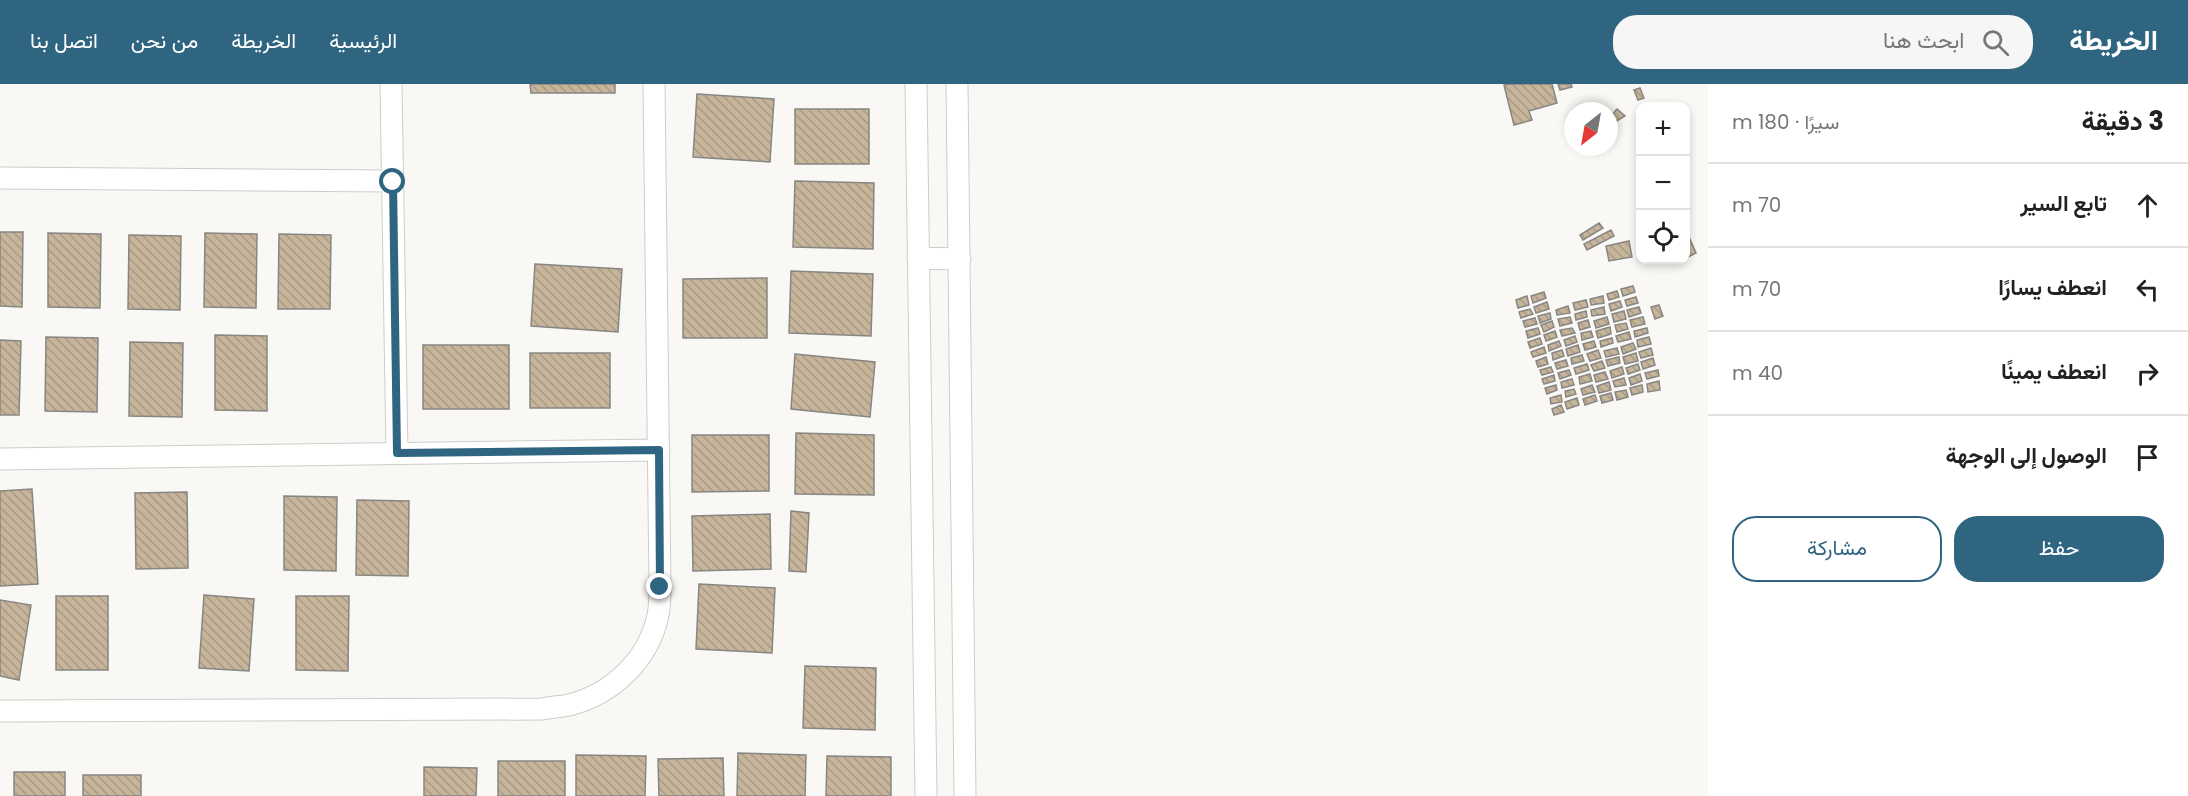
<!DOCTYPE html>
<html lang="ar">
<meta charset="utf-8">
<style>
:root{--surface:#fff;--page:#f6f6f6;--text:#222;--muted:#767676;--line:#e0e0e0;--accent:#2f6580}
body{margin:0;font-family:Poppins,Vazirmatn,sans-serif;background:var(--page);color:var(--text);direction:rtl}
.controls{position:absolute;right:18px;top:18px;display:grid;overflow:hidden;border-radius:12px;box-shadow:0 3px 9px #0003}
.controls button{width:54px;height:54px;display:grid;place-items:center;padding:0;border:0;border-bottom:2px solid var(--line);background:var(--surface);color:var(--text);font:30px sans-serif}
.compass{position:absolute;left:1564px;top:18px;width:54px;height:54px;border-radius:50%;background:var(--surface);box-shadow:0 3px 9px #0003;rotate:211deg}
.stop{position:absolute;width:18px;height:18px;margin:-14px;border:4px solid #2f6580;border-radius:50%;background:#fff}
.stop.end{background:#2f6580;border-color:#fff;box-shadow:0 2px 6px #0008}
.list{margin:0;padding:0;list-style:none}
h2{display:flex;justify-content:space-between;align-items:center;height:78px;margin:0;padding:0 24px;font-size:26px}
h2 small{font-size:20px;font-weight:400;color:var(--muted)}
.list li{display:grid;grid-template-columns:39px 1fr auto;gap:18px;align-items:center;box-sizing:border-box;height:84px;padding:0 24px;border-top:2px solid var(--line)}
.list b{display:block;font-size:22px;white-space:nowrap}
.list em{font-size:20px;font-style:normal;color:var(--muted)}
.actions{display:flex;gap:12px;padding:18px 24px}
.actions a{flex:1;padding:14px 0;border:2px solid var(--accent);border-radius:24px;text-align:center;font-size:21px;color:var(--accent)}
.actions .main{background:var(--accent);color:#fff}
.icon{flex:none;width:33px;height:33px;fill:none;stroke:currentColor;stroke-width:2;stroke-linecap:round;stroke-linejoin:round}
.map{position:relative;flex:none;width:1708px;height:712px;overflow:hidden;direction:ltr}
header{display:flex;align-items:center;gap:36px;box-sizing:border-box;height:84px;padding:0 30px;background:var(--accent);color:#fff}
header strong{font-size:28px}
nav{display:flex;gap:33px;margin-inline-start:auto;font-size:21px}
.search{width:420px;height:54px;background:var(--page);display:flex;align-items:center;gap:15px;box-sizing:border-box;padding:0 21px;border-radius:24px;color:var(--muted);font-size:22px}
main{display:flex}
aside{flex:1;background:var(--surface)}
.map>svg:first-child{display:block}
.building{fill:url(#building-back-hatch);stroke:#888683;stroke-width:1.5}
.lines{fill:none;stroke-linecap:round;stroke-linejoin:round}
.street-casing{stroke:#cecdc9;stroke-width:23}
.street{stroke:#fff;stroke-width:21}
.route{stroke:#2f6580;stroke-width:8}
</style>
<header>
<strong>الخريطة</strong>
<div class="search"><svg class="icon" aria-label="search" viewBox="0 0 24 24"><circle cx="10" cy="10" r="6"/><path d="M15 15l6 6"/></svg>ابحث هنا</div>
<nav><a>الرئيسية</a><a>الخريطة</a><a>من نحن</a><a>اتصل بنا</a></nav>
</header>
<main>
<aside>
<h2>3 دقيقة<small>سيرًا · 180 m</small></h2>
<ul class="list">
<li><svg class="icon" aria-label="ahead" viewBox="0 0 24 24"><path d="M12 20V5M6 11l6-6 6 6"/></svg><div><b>تابع السير</b></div><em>70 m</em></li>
<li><svg class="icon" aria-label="left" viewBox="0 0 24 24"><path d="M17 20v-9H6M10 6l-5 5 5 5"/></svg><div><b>انعطف يسارًا</b></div><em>70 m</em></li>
<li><svg class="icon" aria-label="right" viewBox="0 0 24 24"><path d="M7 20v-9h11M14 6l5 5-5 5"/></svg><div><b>انعطف يمينًا</b></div><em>40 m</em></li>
<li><svg class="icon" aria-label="arrive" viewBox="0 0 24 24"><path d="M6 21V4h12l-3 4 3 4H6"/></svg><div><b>الوصول إلى الوجهة</b></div></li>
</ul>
<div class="actions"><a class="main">حفظ</a><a>مشاركة</a></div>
</aside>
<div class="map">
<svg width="1708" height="712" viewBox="0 0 1708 712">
<defs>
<pattern id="building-back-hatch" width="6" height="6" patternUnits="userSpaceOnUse" patternTransform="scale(1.5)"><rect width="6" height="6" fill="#c7b59b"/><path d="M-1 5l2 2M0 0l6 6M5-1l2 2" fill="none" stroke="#aa9b85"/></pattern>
</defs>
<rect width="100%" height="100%" fill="#f9f8f4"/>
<path class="building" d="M530 0H615V9H531Z
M1509 0H1552L1557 19 1529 27 1532 36 1514 41 1504 1Z
M1558 0H1571L1572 3 1560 6Z
M1640 4 1644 14 1638 16 1634 6Z
M697 10 774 15 770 78 693 73Z
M795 25H869V80H795Z
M1617 25 1625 32 1615 38 1609 34Z
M795 97 874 99 873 165 793 163Z
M1599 139 1603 144 1583 156 1580 151Z
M1611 146 1614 152 1587 166 1584 160Z
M0 148H23L22 223 0 222Z
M48 149 101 150 100 224 48 223Z
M205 149 257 150 256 224 204 223Z
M279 150 331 151 330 225H278Z
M129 151 181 152 180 226 128 225Z
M1689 153 1696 169 1686 174V155Z
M1629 157 1632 173 1609 177 1606 162Z
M535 180 622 185 618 248 531 242Z
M791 187 873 190 871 252 789 249Z
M767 194V254H683V195Z
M1633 202 1635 208 1623 212 1621 205Z
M1617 207 1619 213 1609 216 1607 210Z
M1544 208 1546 214 1533 219 1531 212Z
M1527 212 1529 221 1518 224 1516 216Z
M1603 212 1604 219 1591 221 1590 215Z
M1636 213 1638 219 1627 222 1625 216Z
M1586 216 1588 223 1575 226 1573 219Z
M1620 217 1622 223 1611 227 1609 220Z
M1547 218 1549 225 1536 229 1534 223Z
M1659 221 1663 232 1655 235 1651 223Z
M1568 222 1570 229 1557 231 1556 226Z
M1604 223 1605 230 1592 232 1591 226Z
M1639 223 1641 229 1629 233 1627 226Z
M1530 225 1533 230 1521 234 1519 228Z
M1586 227 1587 233 1576 236 1575 230Z
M1624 227 1626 235 1614 238 1612 230Z
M1550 229 1551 235 1540 239 1538 232Z
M1570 233 1572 239 1560 242 1558 235Z
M1607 233 1609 240 1596 244 1594 237Z
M1643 233 1645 240 1632 243 1630 236Z
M1535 234 1537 240 1525 243 1523 237Z
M1588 236 1590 243 1580 246 1578 239Z
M1552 237 1554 243 1544 248 1541 241Z
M1626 239 1628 245 1617 248 1615 241Z
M1610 243 1611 250 1598 254 1596 247Z
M1538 244 1540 250 1528 254 1526 247Z
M1572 244 1575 249 1562 252 1560 246Z
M1647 244 1648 249 1635 253 1634 247Z
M1555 247 1557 253 1546 257 1544 251Z
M1591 247 1593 253 1582 256 1581 249Z
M1629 248 1631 255 1618 258 1616 252Z
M215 251 267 252V327L215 326Z
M1575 252 1577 258 1566 262 1564 256Z
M46 253 98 254 97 328 45 327Z
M1649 253 1651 260 1638 263 1637 256Z
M1540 254 1542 260 1530 264 1528 258Z
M1612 254 1613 259 1601 263 1600 257Z
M0 256 21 257 19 331H0Z
M1559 257 1561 262 1549 267 1548 261Z
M1594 257 1596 263 1585 266 1583 260Z
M130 258 183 259 182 333 129 332Z
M1633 259 1636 265 1623 270 1621 263Z
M423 261H509V325H423Z
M1578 261 1580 268 1568 272 1566 265Z
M1544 263 1546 269 1533 273 1531 268Z
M1617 264 1619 270 1606 273 1604 267Z
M1651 264 1653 271 1641 274 1639 268Z
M1562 266 1564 272 1553 276 1552 269Z
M1598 266 1601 274 1590 277 1587 270Z
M530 269H610V324H530Z
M1636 269 1638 277 1625 280 1623 273Z
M795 270 875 278 870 333 791 325Z
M1582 271 1584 277 1572 280 1571 274Z
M1546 273 1548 280 1538 283 1536 277Z
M1619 273 1620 279 1608 282 1606 276Z
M1653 274 1655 281 1643 285 1641 278Z
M1566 276 1568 282 1557 285 1555 279Z
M1602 277 1605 284 1594 287 1591 281Z
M1587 280 1589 286 1576 290 1574 284Z
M1638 280 1640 286 1628 290 1626 284Z
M1551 283 1553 288 1542 291 1540 286Z
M1622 283 1624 290 1612 294 1610 287Z
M1569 286 1571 291 1560 295 1558 289Z
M1658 286 1659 292 1647 295 1645 289Z
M1605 288 1608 295 1596 298 1594 291Z
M1590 290 1592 297 1580 300 1579 293Z
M1640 290 1642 297 1631 301 1629 294Z
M1554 291 1555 297 1544 300 1542 295Z
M1624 294 1626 301 1615 303 1613 297Z
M1572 295 1574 301 1562 304 1561 298Z
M1659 297 1660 306 1648 308 1647 300Z
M1609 298 1611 306 1599 309 1597 302Z
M1556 301 1557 306 1547 310 1545 304Z
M1592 301 1595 308 1583 311 1581 305Z
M1642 301 1643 308 1632 311 1630 304Z
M1574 305 1576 310 1566 313 1565 307Z
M1626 306 1628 313 1617 316 1615 308Z
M1611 309 1613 316 1602 319 1600 312Z
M1561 311 1562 318 1551 320 1550 314Z
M1595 311 1597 317 1585 321 1583 315Z
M1577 314 1579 321 1567 325 1565 318Z
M1561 321 1564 328 1554 331 1552 325Z
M796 349 874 351V411L795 410Z
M692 351H769V407L692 408Z
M32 405 38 500 0 502V407Z
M187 408 188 484 136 485 135 409Z
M284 412 337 413 336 487 284 486Z
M357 416 409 417 408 492 356 491Z
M791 427 809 429 806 488 789 487Z
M770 430 771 485 693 487 692 432Z
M699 500 775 504 772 569 696 565Z
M204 511 254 515 249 587 199 584Z
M56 512H108V586H56Z
M296 512H349L348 587 296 586Z
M0 516 31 521 19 596 0 592Z
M805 582 876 584 875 646 803 644Z
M738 669 806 671 805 712H737Z
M576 671 646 672 645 712H576Z
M827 672 891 673V712H826Z
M723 674 724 712H659L658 675Z
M498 677H565V712H498Z
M424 683 477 684 476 712H424Z
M14 688H65V712H14Z
M83 691H141V712H83Z"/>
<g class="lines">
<defs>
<path id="street" d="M391 0 397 369
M916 0 926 712
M957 0 965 712
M0 94 393 97
M918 174 960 175
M0 375 659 366
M0 627 542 625C551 623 560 623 569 621 613 610 649 575 658 531 660 522 660 512 660 503L654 0"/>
</defs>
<use href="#street" class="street-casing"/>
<use href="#street" class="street"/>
</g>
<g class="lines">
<path class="route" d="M393 98 397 369 659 366 660 503"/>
</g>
</svg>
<div class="controls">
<button>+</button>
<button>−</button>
<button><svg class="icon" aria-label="locate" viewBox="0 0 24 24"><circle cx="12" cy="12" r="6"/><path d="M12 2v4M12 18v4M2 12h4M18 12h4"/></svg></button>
</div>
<svg class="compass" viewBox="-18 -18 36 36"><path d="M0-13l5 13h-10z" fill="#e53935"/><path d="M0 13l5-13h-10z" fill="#767676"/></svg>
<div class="stop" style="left:393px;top:98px"></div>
<div class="stop end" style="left:660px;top:503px"></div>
</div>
</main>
